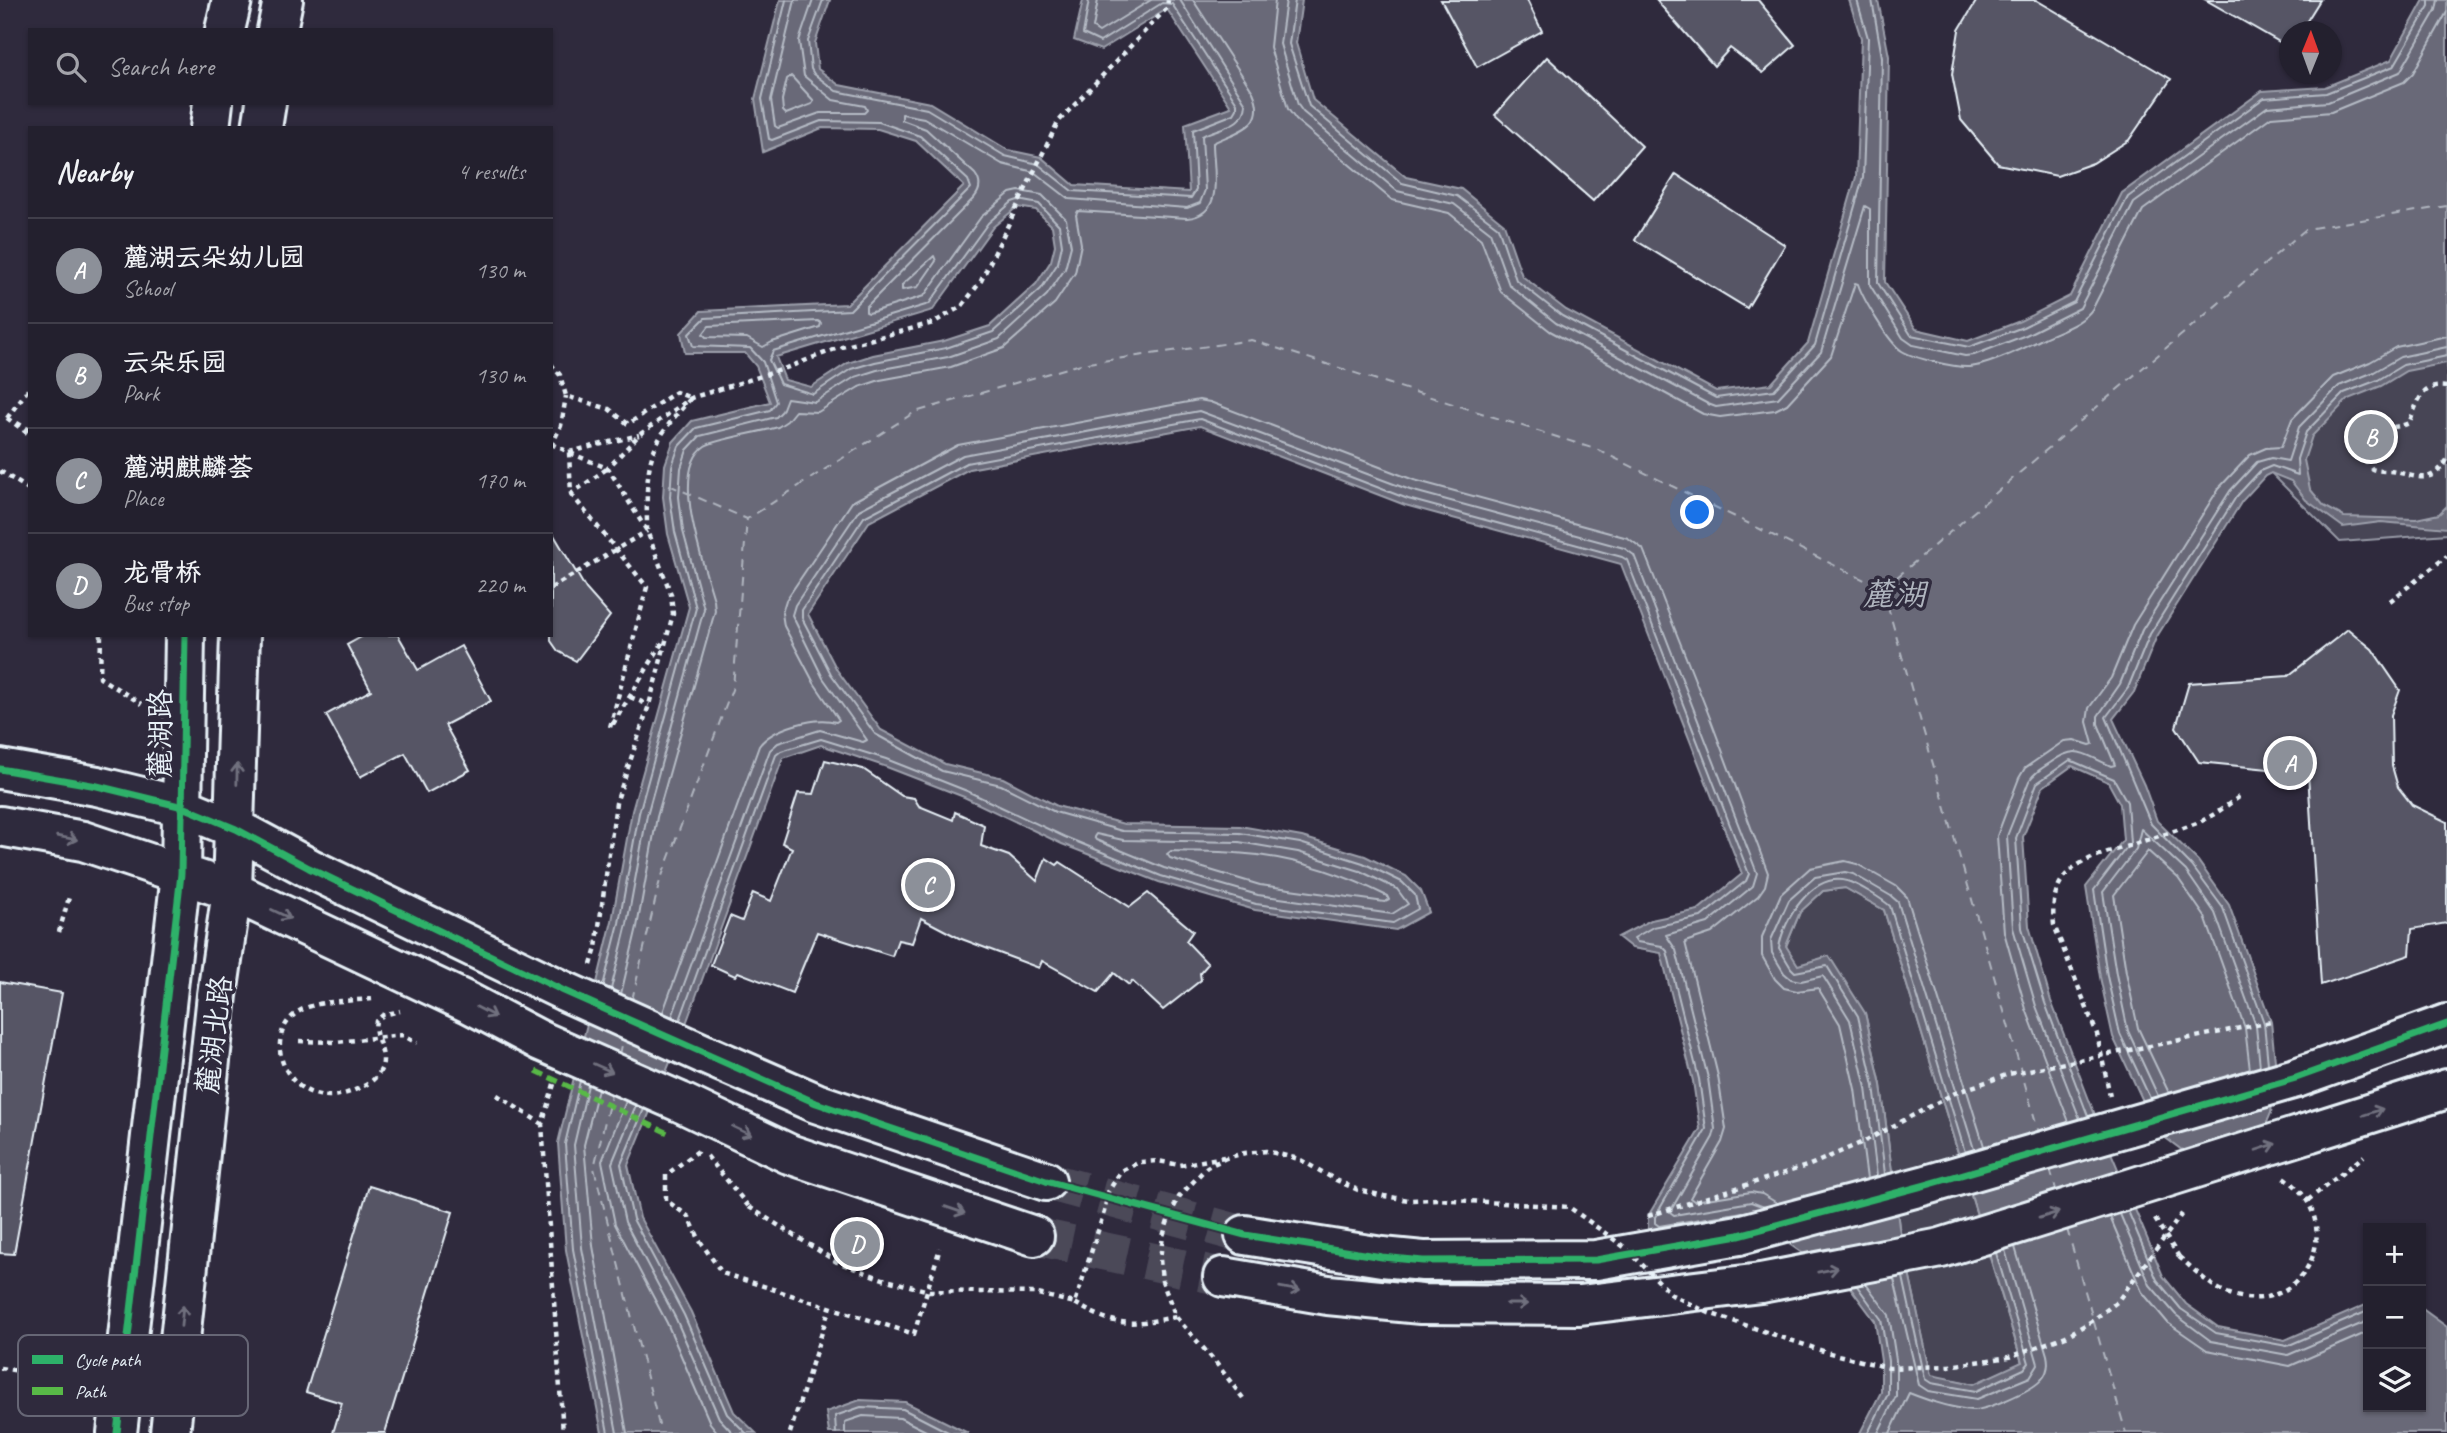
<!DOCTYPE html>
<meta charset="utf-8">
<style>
:root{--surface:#23202e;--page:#2b2836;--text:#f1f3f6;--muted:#a3a3aa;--line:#403e4a;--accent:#8c9099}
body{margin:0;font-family:Caveat,"LXGW WenKai TC",sans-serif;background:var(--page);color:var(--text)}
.controls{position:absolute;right:21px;bottom:21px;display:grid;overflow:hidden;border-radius:0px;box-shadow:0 2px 5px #0004}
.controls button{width:63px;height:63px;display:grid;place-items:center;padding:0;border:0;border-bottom:2px solid var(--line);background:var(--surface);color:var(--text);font:35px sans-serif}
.compass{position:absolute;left:2279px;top:21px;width:63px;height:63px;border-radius:50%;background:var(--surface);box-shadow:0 2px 5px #0004;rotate:1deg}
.you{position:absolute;left:1698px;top:513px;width:24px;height:24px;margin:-18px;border:5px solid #fff;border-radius:50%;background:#1a73e8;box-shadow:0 0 0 10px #1a73e833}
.badge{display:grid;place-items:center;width:46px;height:46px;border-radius:50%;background:var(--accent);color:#fff;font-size:23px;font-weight:700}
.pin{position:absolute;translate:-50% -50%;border:4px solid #fff;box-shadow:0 2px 7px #0006}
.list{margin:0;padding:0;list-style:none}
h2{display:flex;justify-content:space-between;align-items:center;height:91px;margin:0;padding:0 28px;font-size:30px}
h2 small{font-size:23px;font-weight:400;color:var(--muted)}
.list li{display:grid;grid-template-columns:46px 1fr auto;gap:21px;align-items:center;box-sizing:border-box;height:105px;padding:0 28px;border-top:2px solid var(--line)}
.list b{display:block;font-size:26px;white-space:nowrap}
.list p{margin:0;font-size:23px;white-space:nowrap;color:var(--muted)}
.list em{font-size:23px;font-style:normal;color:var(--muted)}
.icon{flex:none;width:38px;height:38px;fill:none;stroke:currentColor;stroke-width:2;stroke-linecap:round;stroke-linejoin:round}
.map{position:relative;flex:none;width:2447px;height:1433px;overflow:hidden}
.search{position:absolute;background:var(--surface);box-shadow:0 2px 5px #0004;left:28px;top:28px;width:525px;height:77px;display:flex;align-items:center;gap:18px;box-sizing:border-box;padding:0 24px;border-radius:0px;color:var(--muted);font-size:26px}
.panel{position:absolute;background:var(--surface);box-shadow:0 2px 5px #0004;left:28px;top:126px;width:525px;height:511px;border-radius:0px}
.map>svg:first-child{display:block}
.green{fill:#464455;stroke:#979aa6;stroke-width:2}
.water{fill:#696978;stroke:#9c9fab;stroke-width:2;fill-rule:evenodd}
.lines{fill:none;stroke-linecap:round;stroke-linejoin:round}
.shore{stroke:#b5bbc5;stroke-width:2}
.ferry{stroke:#afb4be;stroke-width:2;stroke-dasharray:9 7;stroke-linecap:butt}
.building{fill:#575565;stroke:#e8f1f8;stroke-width:2}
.secondary-tunnel{stroke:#4b4859;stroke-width:38;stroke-dasharray:38 19;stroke-linecap:butt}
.secondary-casing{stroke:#e8f1f8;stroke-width:44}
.path{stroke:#e8f1f8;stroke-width:4.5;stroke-dasharray:5 5;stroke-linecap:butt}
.secondary{stroke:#2f2a3d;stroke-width:38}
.secondary-bridge-casing{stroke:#e8f1f8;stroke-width:44;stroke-linecap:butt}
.path-bridge{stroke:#e8f1f8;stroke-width:4.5;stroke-dasharray:5 5;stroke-linecap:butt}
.secondary-bridge{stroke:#2f2a3d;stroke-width:38}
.quiet{stroke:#58b947;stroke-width:5;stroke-dasharray:10 5;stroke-linecap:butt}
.cycleway-casing{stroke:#2f2a3d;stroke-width:11}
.cycleway{stroke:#2db169;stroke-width:7}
.oneway{stroke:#70707e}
.labels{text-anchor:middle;stroke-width:7;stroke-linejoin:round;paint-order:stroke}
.street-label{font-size:30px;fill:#e8f1f8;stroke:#2f2a3d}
.water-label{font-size:32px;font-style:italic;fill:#afb4be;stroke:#2f2a3d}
.key{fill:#2f2a3d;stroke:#666675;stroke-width:2}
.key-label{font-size:19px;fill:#e8f1f8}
</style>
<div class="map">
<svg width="2447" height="1433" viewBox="0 0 2447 1433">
<rect width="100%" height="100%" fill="#2f2a3d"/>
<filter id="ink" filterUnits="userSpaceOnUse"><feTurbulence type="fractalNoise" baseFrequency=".0143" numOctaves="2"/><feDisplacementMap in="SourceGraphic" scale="14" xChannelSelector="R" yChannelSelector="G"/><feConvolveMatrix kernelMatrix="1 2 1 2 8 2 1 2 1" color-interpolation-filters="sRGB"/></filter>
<g filter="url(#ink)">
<path class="green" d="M2447 340V534L2340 542 2271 473 2320 401Z
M1845 888 1884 910 2022 1363 1974 1384 1931 1376 1899 1227 1881 1085 1865 1013 1797 966 1786 946 1800 912 1823 891Z"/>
<path class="water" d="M780 0H830L815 43 818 69 839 85 930 103 1008 150 1041 157 1074 185 1189 192 1185 124 1231 107 1167 9 1101 50 1074 40 1083 0H1302L1296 43 1313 100 1406 177 1461 189 1504 224 1522 276 1566 310 1716 391 1771 384 1808 343 1856 177 1861 38 1849 0H1878L1889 56 1885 282 1916 329 1968 341 2020 321 2070 296 2122 193 2262 91 2325 87 2391 60 2424 0H2447V363L2406 371 2381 386 2348 399 2312 436 2304 460 2310 489 2324 506 2344 517 2416 519 2439 514 2447 506V528L2381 522 2343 527 2306 500 2291 481 2271 473 2265 476 2242 501 2156 638 2134 692 2113 719 2144 785 2157 821 2198 861 2229 905 2271 1022 2276 1071 2271 1113 2254 1153 2194 1159 2163 1136 2143 1101 2113 1037 2100 977 2086 887 2123 840 2120 804 2108 782 2072 766 2043 787 2023 837 2029 926 2051 1001 2093 1110 2163 1276 2186 1304 2218 1327 2285 1340 2368 1304V1407H2421V1308L2447 1327V1433H1860L1881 1392V1361L1875 1321 1849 1286 1752 1218 1648 1235V1216L1700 1129 1693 1081 1661 953 1632 948 1618 937 1651 920 1698 910 1742 874 1621 564 1405 505 1200 426 969 469 869 522 808 614 837 670 881 730 945 764 1003 778 1057 806 1124 824 1240 826 1302 837 1365 856 1406 876 1421 891 1429 912 1396 930 1255 910 1159 882 1062 844 964 797 884 766 821 745 783 758 687 1021 628 1165 640 1218 691 1312 734 1412 756 1433H602L566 1250 558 1143 612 921 632 811 689 607 668 534 663 497 665 465 673 442 692 421 770 402 756 366 745 353H685L681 333 701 311 847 304 964 186 916 141 878 129 822 128 763 152 755 99ZM1017 207 1036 210 1052 226 1055 245 1051 261 1036 284 990 326 944 341 873 355 848 363 811 387 785 380 776 357 933 310 993 227ZM1845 888 1884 910 2022 1362 1974 1384 1931 1375 1899 1227 1881 1085 1865 1013 1829 956 1798 965 1786 946 1800 912 1823 891Z
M860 1400 905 1402 968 1433H829L826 1412Z"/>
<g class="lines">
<path class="shore" d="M795 0 771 100 775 126 778 128 820 113H864L867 110 865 106 833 100 804 76 799 41 813 0
M823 0 808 41 811 69 814 74 836 91 927 109 1005 156 1038 164 1072 191 1191 198 1196 190 1193 130 1234 114 1237 109V103L1172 4 1162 3 1100 42 1083 34 1089 0
M1098 0 1093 28 1099 32 1151 0
M1275 0 1270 47 1288 109 1296 120 1392 200 1449 213 1481 239 1501 292 1550 331 1703 414 1720 417 1775 410 1787 404 1831 356 1855 283 1858 284C1863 299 1889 343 1902 351 1913 358 1956 368 1969 367 1987 366 2027 347 2044 338 2060 330 2083 324 2093 308L2143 210 2271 117 2331 112 2404 82 2413 73 2447 12
M1286 0 1280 44 1298 105 1303 112 1397 191 1454 204 1490 232 1509 285 1556 323 1708 404 1716 407 1778 398 1821 352 1865 206 1870 209V285L1903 338 1913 345 1965 356 1974 355 2026 335 2080 308 2134 203 2267 107 2328 102 2400 72 2436 10 2438 0
M1295 0 1289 44 1309 106 1402 183 1457 196 1498 227 1516 280 1562 316 1716 398 1774 390 1815 345 1863 178 1868 38 1857 0
M1872 0 1882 57 1878 283 1911 335 1969 347 2023 327 2074 302 2128 197 2264 98 2326 93 2394 66 2429 6V0
M791 76 814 101 812 104 786 114 783 111 782 100 787 79Z
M1018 200 1039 204 1059 225 1062 245 1058 263 1041 289 993 332 946 348 875 362 851 369 813 394 780 384 769 360 773 351 929 304 988 223 1012 202Z
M934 256 936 261 918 287 902 290V285Z
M818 321 821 323 820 327 772 342 763 347 747 338 706 337 703 334 709 326Z
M1096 834 1123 840 1239 842 1298 852 1360 871 1397 889 1408 904 1392 914 1258 895 1164 868 1096 840 1094 837Z
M1171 851C1193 852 1215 851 1236 853 1288 856 1341 873 1387 896L1389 900 1385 902 1260 885 1170 858 1167 854Z
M603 986 619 923 639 813 696 608 675 532 670 497 672 466 679 446 696 428 770 410 776 402 763 362 750 348 693 346 689 334 705 318 850 310 971 188 968 180 920 136 879 122 821 121 772 140 769 139 762 99 786 0
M611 989 627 924 647 815 704 609 683 531 679 497 681 468 687 450 700 436 776 417 782 411 787 398 815 402 855 377 877 370 948 357 999 339 1047 295 1065 269 1071 246 1066 219 1042 195 1019 191 1010 193 981 217 924 296 869 313 866 312V307L974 198C981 190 981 182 975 174L926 129 902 120V114L924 118 1002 164 1034 172 1069 199 1187 208 1200 203 1205 190 1202 136C1218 127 1245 127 1246 104L1180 0
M621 994 637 927 657 817 715 611 714 600C705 567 668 471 705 446 716 439 762 432 778 427L787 421 795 411 818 412 859 387 880 380 951 367 1004 348 1055 303 1075 273 1081 244 1076 215 1078 211 1187 218C1226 215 1213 170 1213 143 1235 131 1269 128 1253 92L1193 0
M663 1012 759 746C772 728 815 716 836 722L839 720 814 683 784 626 782 613 786 600 852 502 958 445 1199 400 1210 402 1414 480 1628 538 1643 549 1710 718 1768 873 1765 886 1758 896 1712 933 1685 942 1718 1076 1726 1129 1722 1142 1690 1198 1694 1201 1751 1192 1762 1194 1777 1203
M672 1017 770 750 778 743 820 730 863 742 867 740 823 678 792 615 795 605 859 510 963 455 1199 411 1410 490 1624 548 1634 555 1757 873 1753 886 1708 923 1666 935 1676 950 1708 1078 1715 1129 1713 1137 1670 1212 1674 1215 1751 1202 1764 1207
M680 1020 776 755 781 751 821 739 886 759 967 791 1065 837 1161 876 1256 904 1393 923 1418 909 1415 895 1402 882 1363 863 1300 843 1240 833 1122 831 1055 812 1001 785 942 771 875 734 831 674 802 618V610L864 517 966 463 1200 419 1408 499 1622 557 1627 560 1749 874 1746 881 1701 917 1653 927 1634 938 1637 942 1662 946 1667 951 1699 1079 1706 1129 1655 1217V1223L1659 1226 1743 1212
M2268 1064 2264 1023 2223 908 2192 866 2151 824 2106 717 2128 688 2150 634 2236 497 2260 471 2272 466 2298 475 2297 459 2306 432 2344 393 2378 380 2403 365 2447 356
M580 1081 565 1144 573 1249 608 1433
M588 1085 574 1145 582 1248 617 1433
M598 1089 584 1145 593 1246 627 1433
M2169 1093 2138 1028 2126 972 2114 895 2148 851 2178 878 2205 917 2245 1028 2250 1070
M2158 1096 2128 1031 2116 974 2103 892 2136 849 2141 829 2186 871 2215 913 2256 1026 2260 1067
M626 1101 602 1161 615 1224 667 1323 710 1423 718 1433
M636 1105 612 1163 625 1222 676 1319 719 1418 733 1433
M644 1109 621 1164 633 1219 684 1315 727 1414 746 1433
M2088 1116 2045 1003 2022 928 2016 838 2037 783 2070 760 2114 779 2127 802 2130 843 2094 890 2107 976 2120 1034 2150 1098
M2080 1119 2036 1006 2013 928 2007 836 2029 781C2034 773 2042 768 2050 763 2077 743 2083 754 2111 766L2115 765 2098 724V716L2120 684 2142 630 2230 491 2257 462 2271 458 2288 461 2299 427 2339 386 2374 372 2400 357 2447 347
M2069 1122 2026 1009 2004 932 1997 836 2019 778 2025 768 2064 741 2074 740 2090 745 2093 744 2087 722 2089 708 2111 678 2133 625 2219 488 2250 455 2266 448 2281 447 2292 419 2333 377 2370 362 2396 347 2447 336
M1885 1174 1874 1086 1858 1016 1827 966 1795 972 1791 968 1779 948C1783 919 1813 872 1847 881 1858 884 1882 899 1890 906L1965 1152
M1877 1176 1866 1088 1850 1020 1823 976 1801 981 1791 979 1784 973 1772 953 1771 940 1789 900 1815 877 1845 872 1853 874 1891 896 1898 902 1974 1149
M1867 1179 1855 1089 1840 1024 1818 988 1797 991 1784 988 1775 979 1762 956V937L1781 894 1810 868 1845 861 1857 864 1896 886 1907 897 1984 1146
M2128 1211 2157 1280 2181 1309 2216 1333 2287 1346 2368 1311
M2120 1214 2150 1285 2176 1315 2211 1341 2288 1355 2368 1321
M2110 1217 2142 1292 2168 1323 2207 1350 2290 1366 2368 1332
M1903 1277 1925 1379 1931 1383 1976 1391 2024 1369 2029 1363 1996 1253
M1894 1279 1919 1385 1928 1391 1977 1399 2030 1377 2038 1364 2005 1250
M1866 1284 1889 1315 1896 1360V1396L1878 1433
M1857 1286 1881 1319 1888 1361V1394L1868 1433
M836 1433 835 1416 861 1407 903 1409 950 1433
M845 1433V1422L863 1416 900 1418 930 1433
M1890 1433 1909 1393C1929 1401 1950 1408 1972 1410 1985 1411 2033 1390 2041 1380 2048 1373 2049 1364 2047 1355L2015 1247"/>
<path class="ferry" d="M669 485 747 519 915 412 1081 364 1251 340 1598 450 1883 589 2306 229 2447 206
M1883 590 2039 1133
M632 1000 659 884 733 687 747 519
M620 1055 623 1040
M612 1091 594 1168 661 1433
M2050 1169 2057 1193
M2067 1229 2126 1433"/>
</g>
<path class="building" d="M1441 0H1527L1542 31 1477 67Z
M1656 0H1758L1795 45 1763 73 1730 48 1714 66Z
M1977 0H2036L2171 79 2129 140 2093 163 2057 176 1998 164 1961 120 1952 74 1959 30Z
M2206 0H2320L2300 32H2290V48Z
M1547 57 1642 146 1593 201 1495 115Z
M1676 174 1785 245 1747 308 1635 240Z
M551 530 586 589 610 616 576 661 558 651 551 641Z
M2348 629 2372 649 2400 690 2391 715 2392 766 2398 787 2412 805 2447 822V923L2412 929 2410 955 2321 985 2308 773 2199 762 2176 727 2189 683 2288 676Z
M365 635H398L418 670 461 646 491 701 445 725 470 770 427 793 405 753 360 777 326 715 371 690 347 645Z
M825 760 863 769 902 796 914 798 919 806 953 820 955 812 984 825 981 846 1009 856 1037 881 1046 858 1057 865 1060 862 1130 907 1148 893 1193 931 1186 941 1208 964 1200 973 1201 980 1163 1010 1132 981 1129 985 1114 973 1098 992 1042 961 1039 968 959 938 921 918 912 943 898 940 892 956 817 932 792 993 738 972 735 976 711 965 730 916 742 921 753 893 771 901 792 848 782 843 798 793 814 794Z
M0 982 62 993 14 1254 0 1253Z
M369 1186 453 1212 385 1433H333L342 1403 306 1392Z"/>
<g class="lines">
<path class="secondary-tunnel" d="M1046 1181 1245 1235
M1034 1236 1223 1277"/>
<defs>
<path id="secondary" d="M225 30 232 0
M277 30 283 0
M210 128 213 103
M262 128 266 103
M0 769 97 786 183 807 236 829 309 868 564 991
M0 826 83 841 232 891 469 1003 541 1041
M704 1054 816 1103 1046 1181
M2296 1078 2447 1024
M680 1102 789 1154 1034 1236
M2308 1133 2447 1089
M1245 1235 1382 1257 1423 1261 1596 1260 1739 1235
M1223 1277 1328 1295 1421 1304 1580 1305 1761 1283
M117 1433 181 874 185 635
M170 1433 217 995 232 891 240 635"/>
</defs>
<use href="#secondary" class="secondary-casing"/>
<path class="path" d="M551 364 560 375 566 396 609 409 628 424 676 392 691 398C677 414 660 432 653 453 645 477 647 505 647 530
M2447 387C2420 383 2418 403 2409 423 2389 432 2363 421 2360 452L2372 469C2380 472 2387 470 2396 472 2420 477 2430 485 2447 460
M7 418 30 387
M7 418 30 435
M17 423 30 430
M551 444 569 452 571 494 608 468
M569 452 639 435
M570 453 607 468
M0 471 30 490
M571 494 647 587 609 731
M551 588 647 531
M2390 601 2447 556
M101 635 100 678 142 704
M630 697 649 705
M613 724 663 642
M59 932 70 894
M591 965 596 948 616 803 649 705 673 614 671 594 647 531 608 468 639 435 691 398 781 370 838 348 933 323 962 306 981 281 1058 122 1167 8 1168 0
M372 999C352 1001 328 1000 308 1007 250 1028 289 1124 359 1088 369 1084 378 1078 382 1067 387 1049 372 1037 376 1021L383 1015 400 1011
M299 1041 337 1042 402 1035 417 1043
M554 1084 542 1124 563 1433
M497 1095 542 1124
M2110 1096 2097 1034 2054 925C2048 871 2080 860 2125 847 2149 839 2173 832 2197 823 2212 817 2226 806 2239 797
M698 1151 666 1175V1200L689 1217 700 1241 722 1273 914 1334 940 1248
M707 1156 749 1207
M2308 1200 2364 1156
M2155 1219 2179 1257
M1075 1303C1117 1328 1129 1325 1176 1317
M0 1368 33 1373
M790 1433 830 1307"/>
<use href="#secondary" class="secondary"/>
<defs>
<path id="secondary-bridge" d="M564 991 704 1054
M541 1041 680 1102
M1739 1235 1926 1185 2296 1078
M1761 1283 1941 1248 2308 1133"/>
</defs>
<use href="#secondary-bridge" class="secondary-bridge-casing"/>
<path class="path-bridge" d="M551 446 561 426 566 396
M749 1207 837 1262 883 1279 929 1291 1034 1293 1075 1303 1104 1212 1108 1192 1121 1171 1140 1162 1158 1161 1180 1165 1224 1157
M1648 1216 1810 1165 1863 1142 1955 1093 2009 1074 2271 1022
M2179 1257C2194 1269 2209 1286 2227 1293 2300 1322 2354 1226 2284 1177
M1243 1398 1213 1359 1176 1317 1162 1281 1160 1259 1163 1236 1170 1215 1179 1197 1207 1167 1226 1158 1245 1153 1266 1151 1299 1159 1336 1180 1358 1190 1384 1196 1409 1200 1436 1199 1569 1207 1627 1249 1672 1295 1709 1313 1826 1352 1889 1368 1949 1366 2009 1357 2066 1336 2092 1321 2117 1302 2184 1211"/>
<use href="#secondary-bridge" class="secondary-bridge"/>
<path class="quiet" d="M536 1071 668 1133"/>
<defs>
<path id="cycleway" d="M0 769 97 786 183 807 236 829 309 868 564 991 816 1103 1046 1181 1245 1235 1382 1257 1423 1261 1596 1260 1739 1235 1926 1185 2296 1078 2447 1024
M117 1433 181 874 185 635"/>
</defs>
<use href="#cycleway" class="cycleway-casing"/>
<use href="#cycleway" class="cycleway"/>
</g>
<defs><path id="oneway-shaft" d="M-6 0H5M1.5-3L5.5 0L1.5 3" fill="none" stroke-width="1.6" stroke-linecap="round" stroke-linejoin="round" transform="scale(1.75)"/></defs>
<g class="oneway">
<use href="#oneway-shaft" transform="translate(237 774) rotate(-89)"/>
<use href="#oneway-shaft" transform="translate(67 838) rotate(10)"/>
<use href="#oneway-shaft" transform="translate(281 914) rotate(25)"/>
<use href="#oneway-shaft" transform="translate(486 1012) rotate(28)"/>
<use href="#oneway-shaft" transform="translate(603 1068) rotate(24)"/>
<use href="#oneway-shaft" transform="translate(2373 1112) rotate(-18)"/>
<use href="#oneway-shaft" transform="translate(742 1131) rotate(25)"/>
<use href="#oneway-shaft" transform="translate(2266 1147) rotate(-18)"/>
<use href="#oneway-shaft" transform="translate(955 1210) rotate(19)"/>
<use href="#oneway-shaft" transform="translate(2049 1215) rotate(-17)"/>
<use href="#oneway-shaft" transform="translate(1828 1270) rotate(-11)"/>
<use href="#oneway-shaft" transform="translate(1290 1289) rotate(10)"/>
<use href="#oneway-shaft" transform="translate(1517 1304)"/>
<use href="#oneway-shaft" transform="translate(182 1316) rotate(-84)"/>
</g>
</g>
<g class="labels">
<g class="street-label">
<text transform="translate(160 734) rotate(-90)" y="10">麓湖路</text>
<text transform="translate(214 1035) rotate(-83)" y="10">麓湖北路</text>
</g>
<g class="water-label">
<text x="1894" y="605">麓湖</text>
</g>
</g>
<rect x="18" y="1335" width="230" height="81" rx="10" class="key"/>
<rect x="32" y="1355" width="31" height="9" fill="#2db169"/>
<rect x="32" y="1387" width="31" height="8" fill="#58b947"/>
<g class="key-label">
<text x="75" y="1366">Cycle path</text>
<text x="75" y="1398">Path</text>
</g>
</svg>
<div class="controls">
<button>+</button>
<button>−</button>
<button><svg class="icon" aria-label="layers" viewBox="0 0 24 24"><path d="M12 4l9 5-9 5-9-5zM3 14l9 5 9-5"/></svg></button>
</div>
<svg class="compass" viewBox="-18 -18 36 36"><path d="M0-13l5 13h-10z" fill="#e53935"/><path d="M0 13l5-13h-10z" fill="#a3a3aa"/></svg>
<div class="you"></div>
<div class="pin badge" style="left:2290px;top:763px">A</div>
<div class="pin badge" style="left:2371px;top:437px">B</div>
<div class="pin badge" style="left:928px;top:885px">C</div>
<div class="pin badge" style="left:857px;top:1244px">D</div>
<div class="search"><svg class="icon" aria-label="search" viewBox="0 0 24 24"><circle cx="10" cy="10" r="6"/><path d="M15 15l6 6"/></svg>Search here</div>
<section class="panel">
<h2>Nearby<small>4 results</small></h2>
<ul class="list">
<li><span class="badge">A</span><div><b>麓湖云朵幼儿园</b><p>School</p></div><em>130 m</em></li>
<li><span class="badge">B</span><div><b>云朵乐园</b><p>Park</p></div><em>130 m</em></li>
<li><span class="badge">C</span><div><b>麓湖麒麟荟</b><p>Place</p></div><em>170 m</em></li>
<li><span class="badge">D</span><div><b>龙骨桥</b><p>Bus stop</p></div><em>220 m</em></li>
</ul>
</section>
</div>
